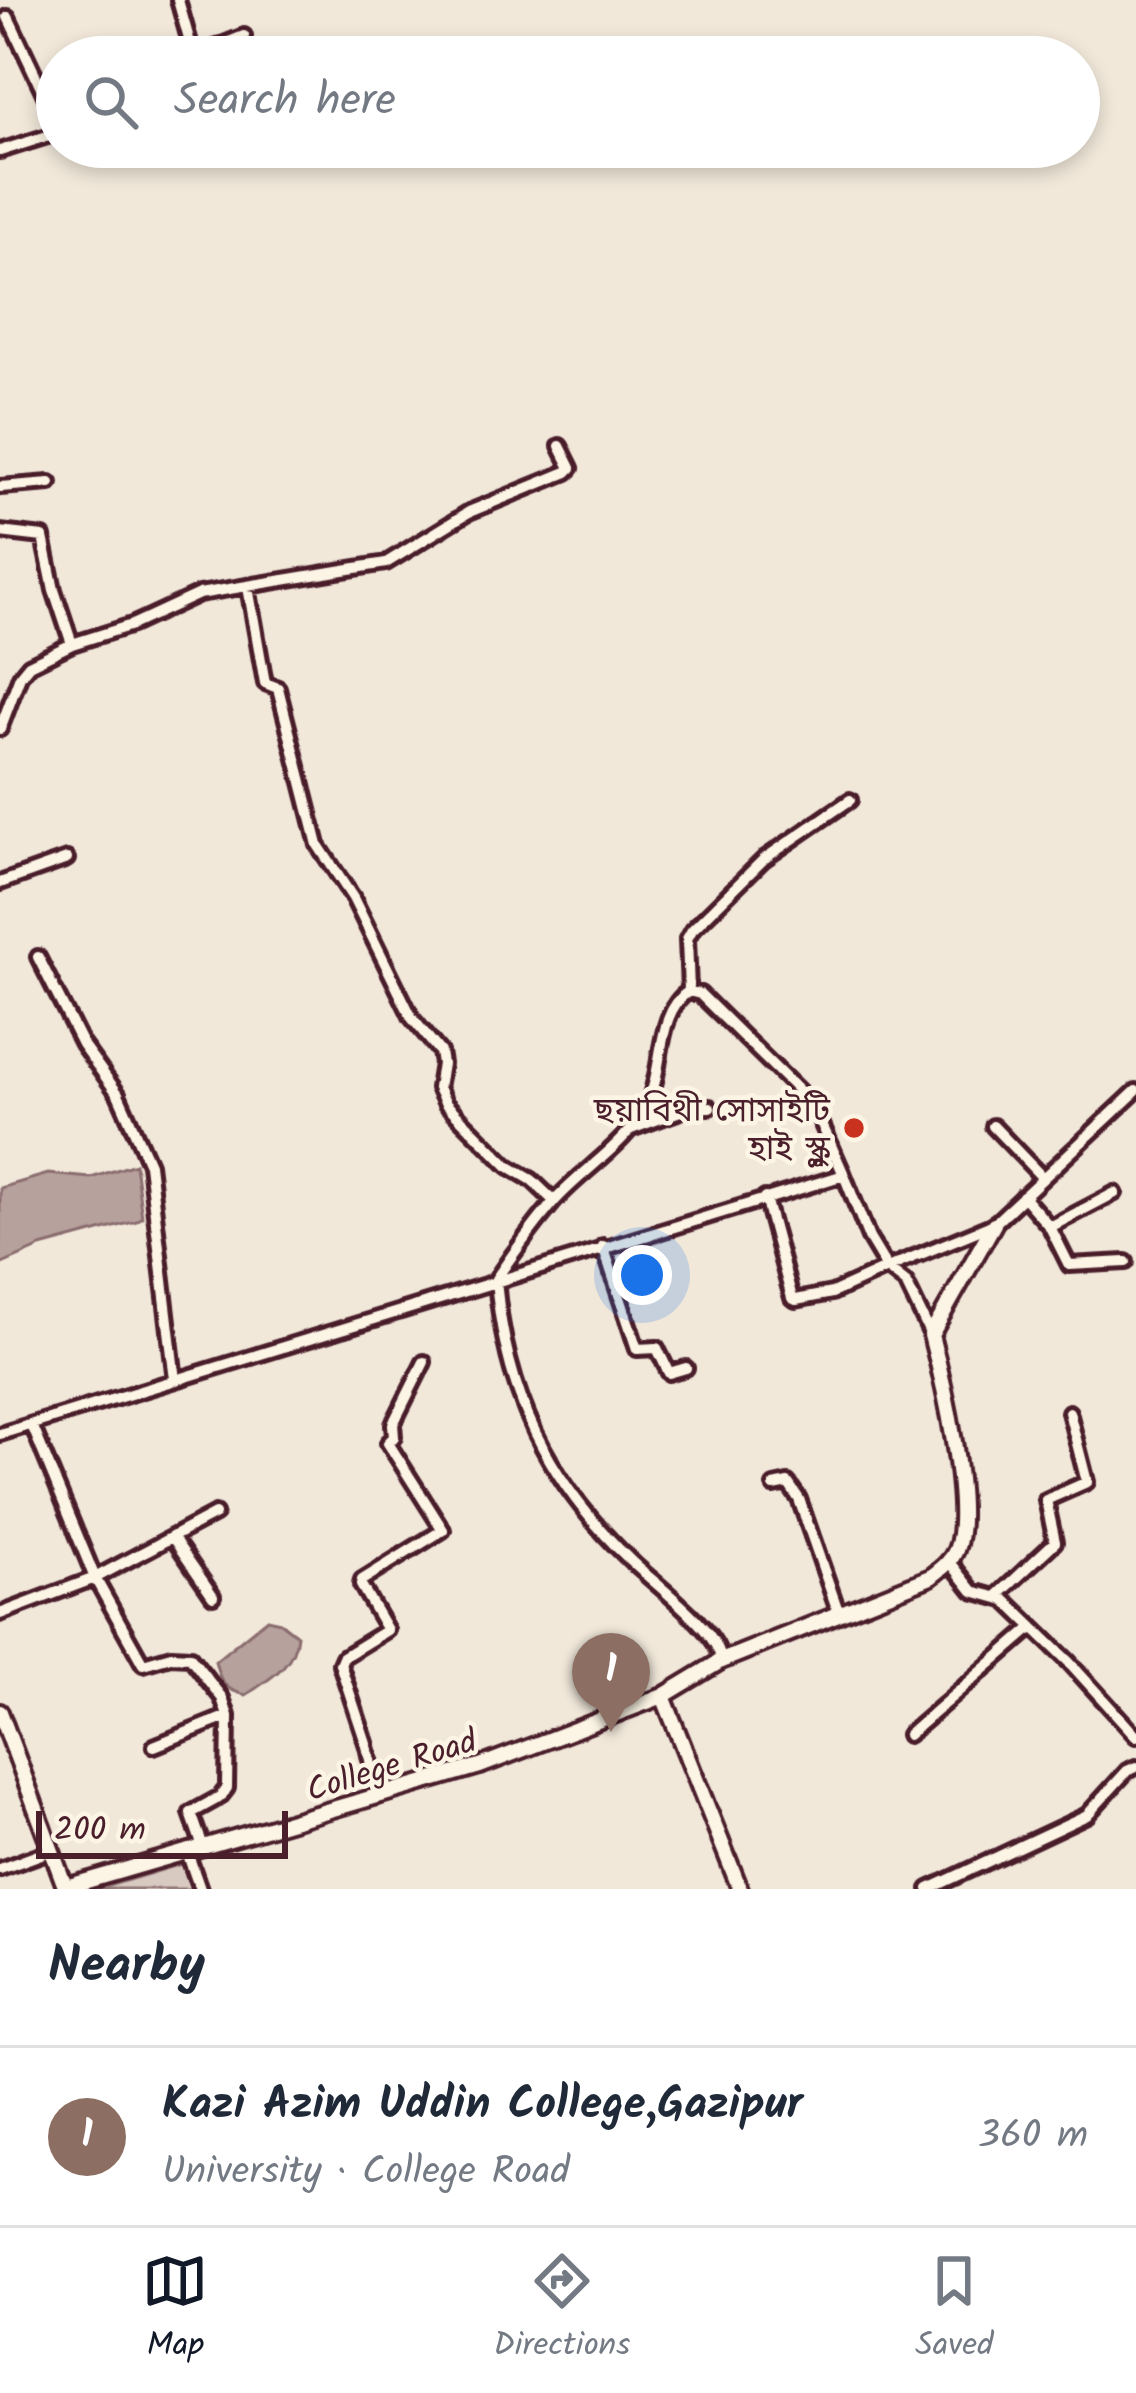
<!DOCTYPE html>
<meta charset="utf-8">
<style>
:root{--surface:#fff;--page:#f6f6f7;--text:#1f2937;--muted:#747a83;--line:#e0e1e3;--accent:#111827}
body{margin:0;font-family:Kalam,"Noto Sans Bengali",sans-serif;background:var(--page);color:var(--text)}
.scale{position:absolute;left:36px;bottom:30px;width:252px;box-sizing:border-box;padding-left:12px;border:6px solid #4a1f2b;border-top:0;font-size:33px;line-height:42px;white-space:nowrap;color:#4a1f2b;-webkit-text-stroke:9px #fcf5e5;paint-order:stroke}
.you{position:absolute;left:642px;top:1275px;width:42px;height:42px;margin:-30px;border:9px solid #fff;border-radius:50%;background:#1a73e8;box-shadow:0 0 0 18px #1a73e833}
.badge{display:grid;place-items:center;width:78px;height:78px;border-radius:50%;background:var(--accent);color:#fff;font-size:39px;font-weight:700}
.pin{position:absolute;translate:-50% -99px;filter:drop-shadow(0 3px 6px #0008)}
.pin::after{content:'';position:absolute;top:63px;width:42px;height:36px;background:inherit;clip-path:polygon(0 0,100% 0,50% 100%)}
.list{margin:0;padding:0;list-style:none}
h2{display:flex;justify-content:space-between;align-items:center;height:156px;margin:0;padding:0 48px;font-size:51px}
h2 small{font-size:39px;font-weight:400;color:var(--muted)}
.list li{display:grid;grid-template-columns:78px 1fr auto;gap:36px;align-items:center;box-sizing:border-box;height:180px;padding:0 48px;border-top:3px solid var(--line)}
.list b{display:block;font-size:45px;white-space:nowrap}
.list p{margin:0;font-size:39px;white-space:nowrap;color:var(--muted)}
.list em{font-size:39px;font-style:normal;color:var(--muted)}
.icon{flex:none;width:66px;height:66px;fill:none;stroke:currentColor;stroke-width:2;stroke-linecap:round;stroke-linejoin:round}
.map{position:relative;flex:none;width:1136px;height:1889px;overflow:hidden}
.search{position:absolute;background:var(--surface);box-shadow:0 6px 18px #0003;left:36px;right:36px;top:36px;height:132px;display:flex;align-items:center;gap:30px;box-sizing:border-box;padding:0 42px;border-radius:66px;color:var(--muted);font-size:45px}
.sheet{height:336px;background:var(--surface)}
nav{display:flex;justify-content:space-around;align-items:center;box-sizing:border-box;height:168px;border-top:3px solid var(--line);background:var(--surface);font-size:33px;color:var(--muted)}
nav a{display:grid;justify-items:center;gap:6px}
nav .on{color:var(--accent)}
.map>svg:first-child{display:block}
.green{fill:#d8cac0;stroke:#917476;stroke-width:3}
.water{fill:#b6a19c;stroke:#8b6d6f;stroke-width:3}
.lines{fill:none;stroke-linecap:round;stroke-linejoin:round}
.minor-casing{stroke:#4a1f2b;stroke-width:20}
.major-casing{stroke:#4a1f2b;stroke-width:22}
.minor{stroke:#fcf5e5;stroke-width:10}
.major{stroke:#fcf5e5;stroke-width:14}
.poi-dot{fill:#c8321e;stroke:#fcf5e5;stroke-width:4.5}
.labels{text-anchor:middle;stroke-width:9;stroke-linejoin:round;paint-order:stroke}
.poi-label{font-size:33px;fill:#4a1f2b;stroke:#fcf5e5;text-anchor:end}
.street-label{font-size:33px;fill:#4a1f2b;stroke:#fcf5e5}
</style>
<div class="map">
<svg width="1136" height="1889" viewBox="0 0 1136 1889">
<rect width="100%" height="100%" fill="#f1e8da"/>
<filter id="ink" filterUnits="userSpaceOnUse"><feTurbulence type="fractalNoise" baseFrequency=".00833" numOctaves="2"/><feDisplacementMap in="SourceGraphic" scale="24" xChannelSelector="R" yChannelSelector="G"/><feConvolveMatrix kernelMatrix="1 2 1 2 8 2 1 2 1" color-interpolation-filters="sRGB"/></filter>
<g filter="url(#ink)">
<path class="green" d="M182 1864 191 1889H98Z"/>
<path class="water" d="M135 1164 142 1217 137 1221 41 1247 0 1265V1188L48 1174 91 1178Z
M267 1619 280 1622 297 1635C295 1666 269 1679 246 1695 224 1690 220 1682 215 1661Z"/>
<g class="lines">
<defs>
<path id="minor" d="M178 0 194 57
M8 17 57 121
M194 56 244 36
M633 57 654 49
M0 151 57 133
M0 487 50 483
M0 532 43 537 54 590 72 644
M248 587 265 683 278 688 318 845 353 898 412 1018 440 1052 442 1064 438 1088 446 1104 508 1166 532 1180 554 1201
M0 729 20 676 29 665 72 644 132 625 199 594 386 563 469 512 567 472 571 468 560 446
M0 883 67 859
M38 957 82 1044 118 1094 149 1164 175 1380
M689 991 687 939 692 930 764 859 850 800
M993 1126 1042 1177
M631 1129 691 1107H710
M1023 1196 1050 1227 1069 1265 1126 1262
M765 1198 792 1298 796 1300 832 1293 887 1268 906 1283 931 1335
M1050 1227 1115 1193
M603 1246 637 1349 657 1348 669 1373 686 1368
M32 1425 95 1578 143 1664 171 1656 190 1657 222 1698 228 1716 154 1746
M0 1434 844 1175 869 1238 887 1268 994 1224 1136 1091
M774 1486 788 1483 799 1499 838 1611
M173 1538 213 1596
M950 1562 973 1591 1005 1600 1069 1662 1136 1736
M997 1596 1055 1542 1046 1500 1087 1482 1069 1412
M0 1614 95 1578 215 1514
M721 1661C721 1632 652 1582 631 1561 548 1482 505 1394 496 1279 514 1252 532 1228 552 1204 582 1169 628 1145 648 1102 664 1069 656 1012 689 991L700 994 814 1106 844 1175
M908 1735 1033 1627
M378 1797 367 1746 340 1664 343 1657 387 1630 361 1585 362 1580 443 1530 388 1443 394 1437 393 1424 424 1362
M203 1847 191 1813 220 1797 227 1788 228 1716
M187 1852 200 1889
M0 1869 52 1850
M929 1889 1087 1815 1127 1771 1136 1767"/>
<path id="major" d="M663 1696 740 1889
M0 1712 66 1889
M66 1887 480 1766 663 1696 721 1661 931 1577C941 1569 951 1562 956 1550 973 1509 943 1380 931 1335L994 1224"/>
</defs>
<use href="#minor" class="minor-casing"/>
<use href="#major" class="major-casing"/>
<use href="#minor" class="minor"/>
<use href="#major" class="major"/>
</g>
</g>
<circle class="poi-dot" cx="854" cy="1128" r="12"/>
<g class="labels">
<g class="poi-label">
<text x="830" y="1121">ছয়াবিথী সোসাইটি<tspan x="830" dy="38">হাই স্কুল</tspan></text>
</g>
<g class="street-label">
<text transform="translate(391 1764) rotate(-17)" y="12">College Road</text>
</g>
</g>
</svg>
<div class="scale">200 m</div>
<div class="you"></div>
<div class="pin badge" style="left:611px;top:1732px;background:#8d6e63">1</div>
<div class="search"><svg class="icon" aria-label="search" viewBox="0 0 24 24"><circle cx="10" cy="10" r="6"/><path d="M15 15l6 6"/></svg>Search here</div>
</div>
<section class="sheet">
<h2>Nearby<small></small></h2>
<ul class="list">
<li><span class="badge" style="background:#8d6e63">1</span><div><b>Kazi Azim Uddin College,Gazipur</b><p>University · College Road</p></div><em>360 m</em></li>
</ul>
</section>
<nav>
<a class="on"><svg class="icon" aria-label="map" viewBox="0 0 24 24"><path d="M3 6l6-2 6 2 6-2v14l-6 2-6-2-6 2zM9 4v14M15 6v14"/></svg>Map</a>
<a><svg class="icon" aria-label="directions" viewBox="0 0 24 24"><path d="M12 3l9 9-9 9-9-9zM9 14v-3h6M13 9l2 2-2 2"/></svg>Directions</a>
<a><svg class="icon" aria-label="saved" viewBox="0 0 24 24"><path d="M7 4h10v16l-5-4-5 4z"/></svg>Saved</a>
</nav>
